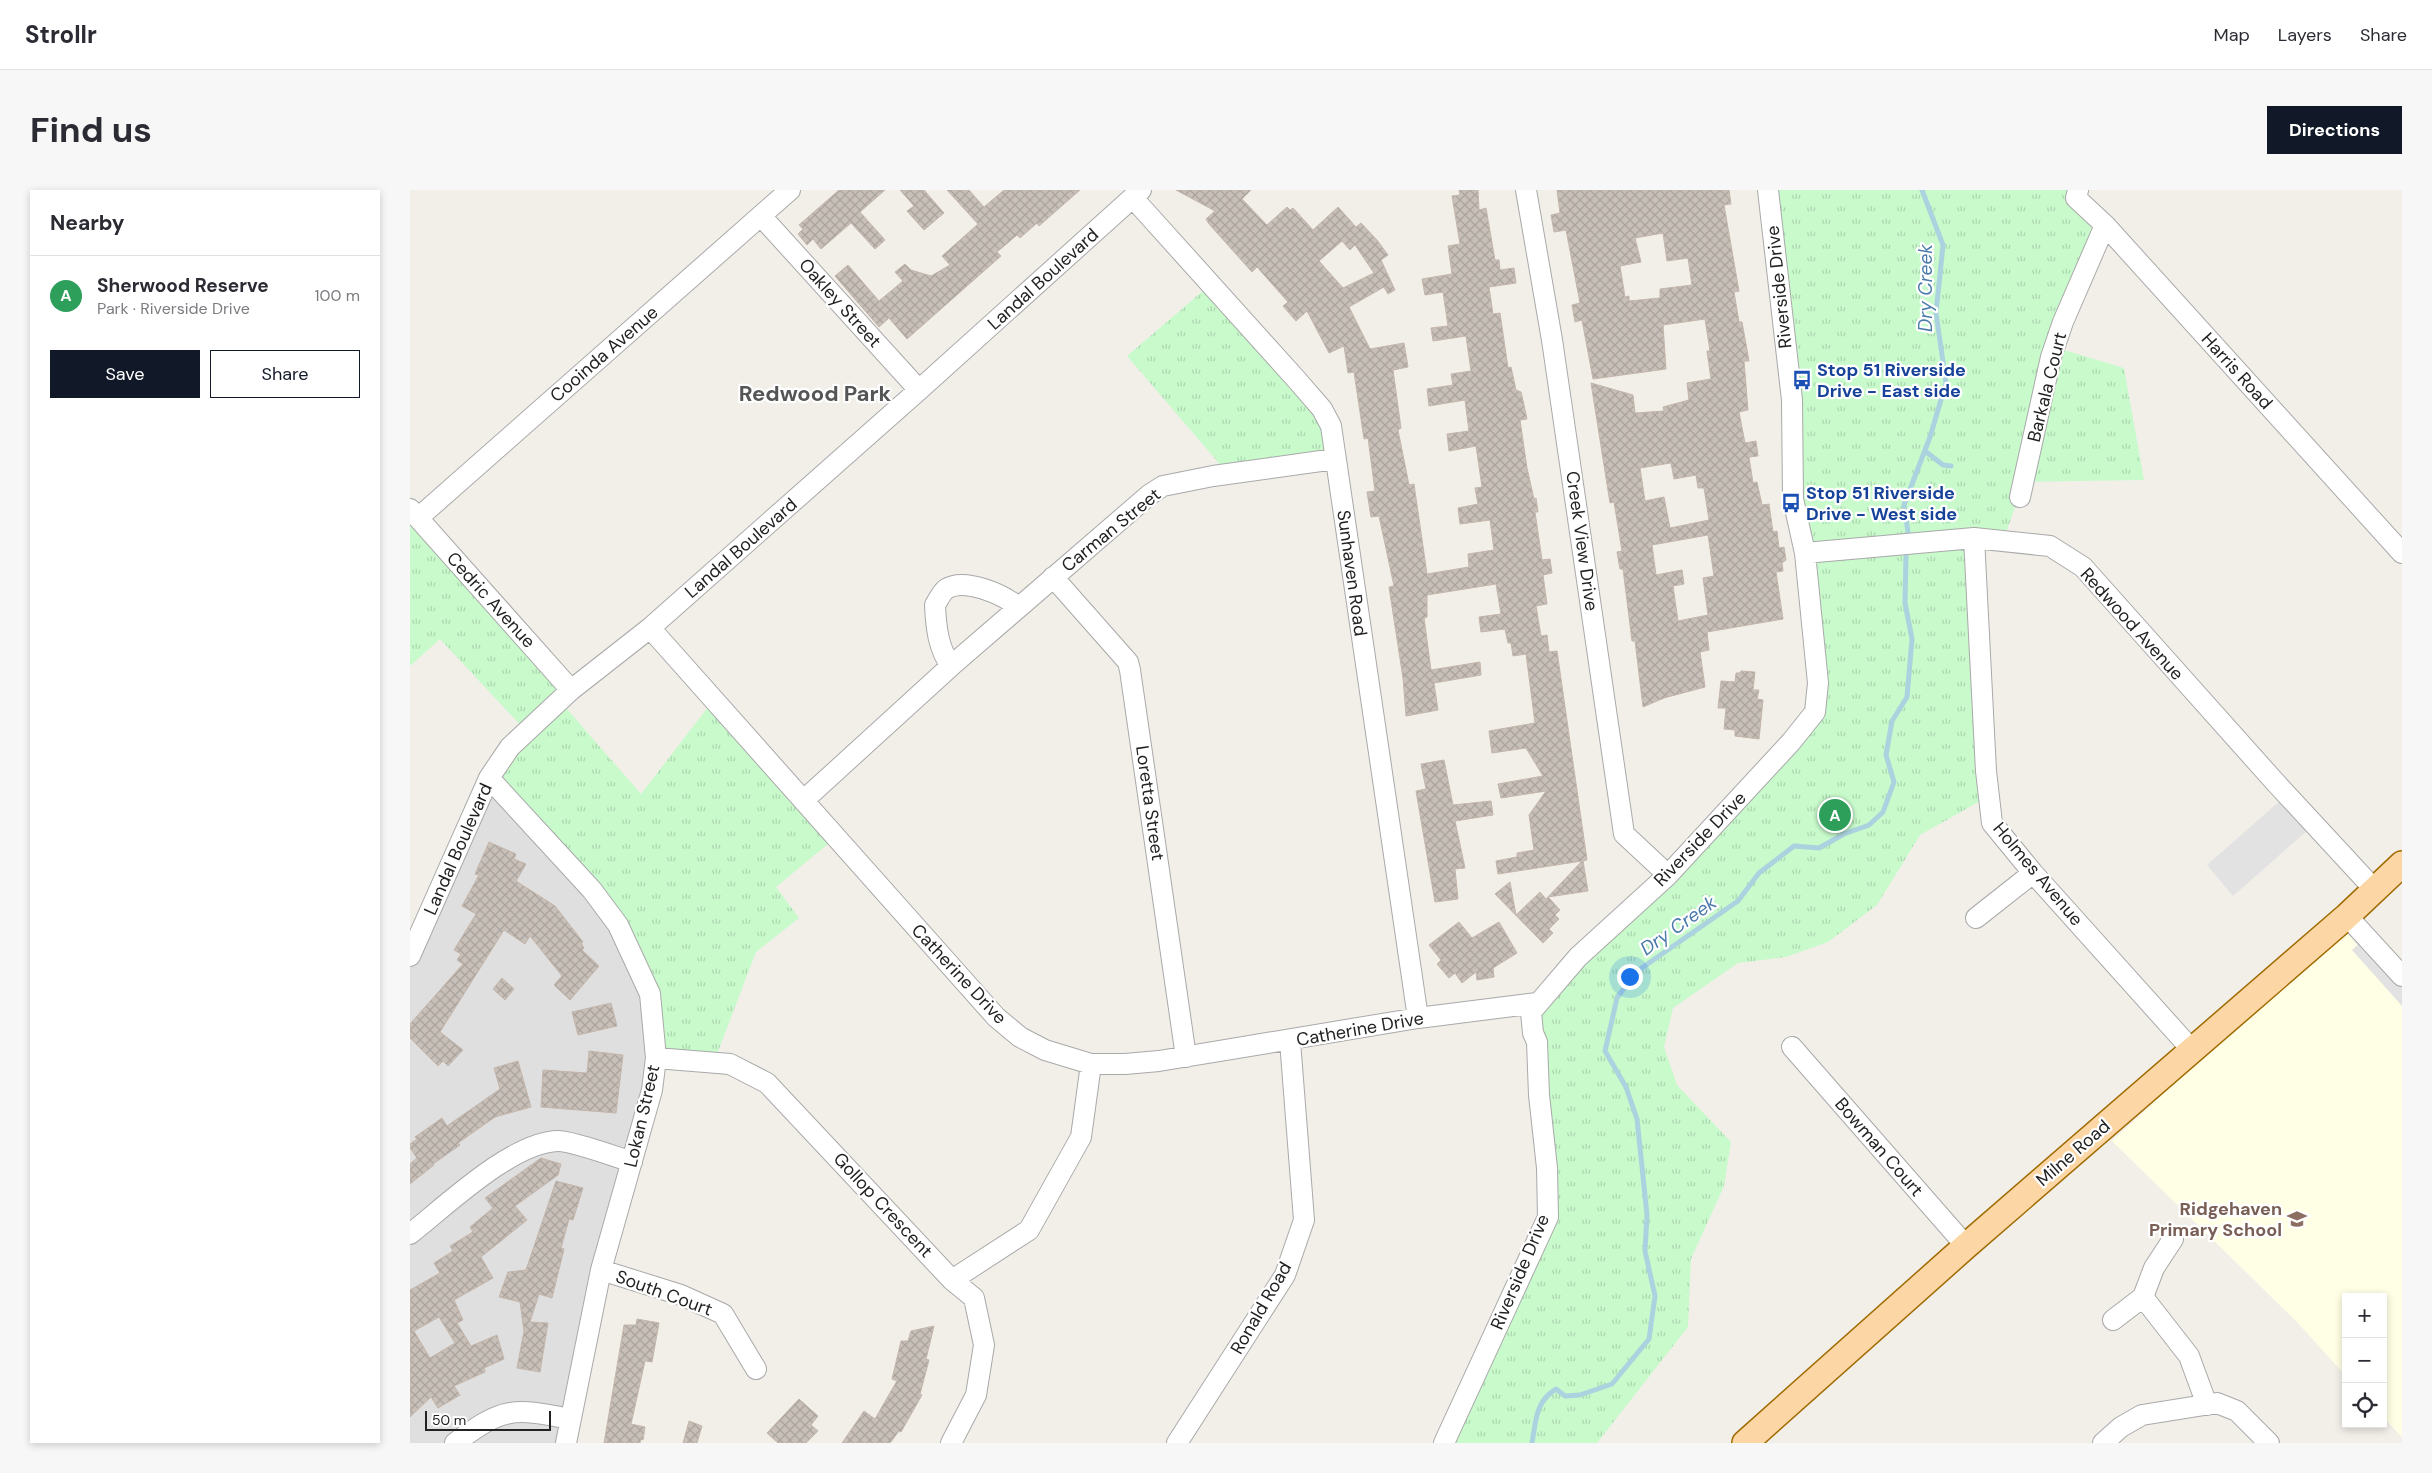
<!DOCTYPE html>
<meta charset="utf-8">
<style>
:root{--surface:#fff;--page:#f7f7f7;--text:#2b2b33;--muted:#7c7c81;--line:#e1e1e2;--accent:#111827}
body{margin:0;font-family:"DM Sans",sans-serif;background:var(--page);color:var(--text)}
.controls{position:absolute;right:15px;bottom:15px;display:grid;overflow:hidden;border-radius:0px;box-shadow:0 2px 8px #0003}
.controls button{width:45px;height:45px;display:grid;place-items:center;padding:0;border:0;border-bottom:1px solid var(--line);background:var(--surface);color:var(--text);font:25px sans-serif}
.scale{position:absolute;left:15px;bottom:12px;width:126px;box-sizing:border-box;padding-left:5px;border:2px solid #222;border-top:0;font-size:14px;line-height:18px;white-space:nowrap;color:#222;-webkit-text-stroke:4px #fff;paint-order:stroke}
.you{position:absolute;left:1219px;top:786px;width:18px;height:18px;margin:-12px;border:4px solid #fff;border-radius:50%;background:#1a73e8;box-shadow:0 0 0 8px #1a73e833}
.badge{display:grid;place-items:center;width:32px;height:32px;border-radius:50%;background:var(--accent);color:#fff;font-size:16px;font-weight:700}
.pin{position:absolute;translate:-50% -50%;border:2px solid #fff;box-shadow:0 1px 5px #0006}
.list{margin:0;padding:0;list-style:none}
h2{display:flex;justify-content:space-between;align-items:center;height:65px;margin:0;padding:0 20px;font-size:21px}
h2 small{font-size:16px;font-weight:400;color:var(--muted)}
.list li{display:grid;grid-template-columns:32px 1fr auto;gap:15px;align-items:center;box-sizing:border-box;height:80px;padding:0 20px;border-top:1px solid var(--line)}
.list b{display:block;font-size:19px;white-space:nowrap}
.list p{margin:0;font-size:16px;white-space:nowrap;color:var(--muted)}
.list em{font-size:16px;font-style:normal;color:var(--muted)}
.actions{display:flex;gap:10px;padding:15px 20px}
.actions a{flex:1;padding:11px 0;border:1px solid var(--accent);border-radius:0px;text-align:center;font-size:18px;color:var(--accent)}
.actions .main{background:var(--accent);color:#fff}
.icon{flex:none;width:28px;height:28px;fill:none;stroke:currentColor;stroke-width:2;stroke-linecap:round;stroke-linejoin:round}
.map{position:relative;flex:none;width:1992px;height:1253px;overflow:hidden;border-radius:0px}
header{display:flex;align-items:center;gap:30px;box-sizing:border-box;height:70px;padding:0 25px;background:var(--surface);border-bottom:1px solid var(--line)}
header strong{font-size:24px}
nav{display:flex;gap:28px;margin-inline-start:auto;font-size:18px}
.intro{display:flex;align-items:center;justify-content:space-between;box-sizing:border-box;height:120px;padding:0 30px}
h1{margin:0;font-size:35px}
.button{padding:12px 22px;border-radius:0px;background:var(--accent);color:#fff;font-size:18px;font-weight:700}
main{display:flex;gap:30px;padding:0 30px}
aside{flex:1;background:var(--surface);border-radius:0px;box-shadow:0 2px 8px #0003}
.map>svg:first-child{display:block}
.residential{fill:#e0dfdf}
.education{fill:#ffffe5}
.park{fill:url(#park-tufts)}
.parking{fill:#e2e2e2}
.lines{fill:none;stroke-linecap:round;stroke-linejoin:round}
.stream{stroke:#aad3df;stroke-width:5}
.building{fill:url(#building-cross-hatch);stroke:#c4b6ab;fill-rule:evenodd}
.minor-casing{stroke:#a9a9a9;stroke-width:22}
.major-casing{stroke:#a06b00;stroke-width:28}
.minor{stroke:#fff;stroke-width:20}
.major{stroke:#fcd6a4;stroke-width:25}
.labels{text-anchor:middle;stroke-width:4.5;stroke-linejoin:round;paint-order:stroke}
.street-label{font-size:18px;fill:#222;stroke:#fff}
.transit-label{font-size:18px;font-weight:bold;fill:#164399;stroke:#fff;text-anchor:start}
.education-label{font-size:18px;font-weight:bold;fill:#785e54;stroke:#fff;text-anchor:end}
.water-label{font-size:19px;font-style:italic;fill:#4a7aab;stroke:#fff}
.district-label{font-size:22px;font-weight:bold;fill:#555;stroke:#fff}
</style>
<header>
<strong>Strollr</strong>
<nav><a>Map</a><a>Layers</a><a>Share</a></nav>
</header>
<div class="intro"><h1>Find us</h1><a class="button">Directions</a></div>
<main>
<aside>
<h2>Nearby<small></small></h2>
<ul class="list">
<li><span class="badge" style="background:#2e9e5b">A</span><div><b>Sherwood Reserve</b><p>Park · Riverside Drive</p></div><em>100 m</em></li>
</ul>
<div class="actions"><a class="main">Save</a><a>Share</a></div>
</aside>
<div class="map">
<svg width="1992" height="1253" viewBox="0 0 1992 1253">
<defs>
<pattern id="park-tufts" width="24" height="20" patternUnits="userSpaceOnUse" patternTransform="scale(1.25)"><rect width="24" height="20" fill="#c8facc"/><path d="M3 7l-1-3M5 7V3M7 7l1-3M15 17l-1-3M17 17v-4M19 17l1-3" fill="none" stroke="#acd6af"/></pattern>
<pattern id="building-cross-hatch" width="8" height="8" patternUnits="userSpaceOnUse" patternTransform="scale(1.25)"><rect width="8" height="8" fill="#c7bfb8"/><path d="M0 0l8 8M0 8l8-8" fill="none" stroke="#aba49e"/></pattern>
</defs>
<rect width="100%" height="100%" fill="#f2efe9"/>
<path class="residential" d="M79 588 182 700 240 804 246 868 155 1253H0V766Z"/>
<path class="education" d="M1933 739 1992 805V1247L1973 1227V1107H1936V1186L1886 1131 1702 951Z"/>
<path class="park" d="M1355 0H1669L1691 49 1644 157 1714 178 1734 290 1614 292 1593 351 1565 348 1579 606 1510 645 1467 715 1418 752 1376 767 1328 773 1263 818 1254 857 1267 895 1321 952 1314 996 1281 1069 1278 1137 1187 1253H1034L1138 1027 1127 843 1133 815 1405 522Z
M794 100 904 219 913 239 914 260 813 278 717 166Z
M0 319 161 500 150 511 231 604 298 517 418 654 366 697 389 728 346 762 304 872 246 868 240 804 208 735 79 588 116 541 30 449 0 476Z"/>
<path class="parking" d="M1872 609 1899 639 1823 706 1797 675Z
M1953 750 1992 793V816L1942 760Z"/>
<g class="lines">
<path class="stream" d="M1515 261 1533 275 1541 276
M1498 342 1494 315 1520 247 1536 193 1526 123 1533 55 1512 0
M1122 1253C1126 1231 1125 1212 1146 1199L1155 1206 1170 1205 1202 1194 1239 1149 1245 1106 1235 1061 1237 1025 1227 929 1216 897 1195 861 1207 808 1226 782 1328 711 1349 683 1384 656 1409 658 1434 644 1459 635 1473 622 1484 592 1476 565 1482 531 1497 507 1502 449 1495 413 1496 366"/>
</g>
<path class="building" d="M429 0H475L450 22 475 50 465 59 441 33 411 59 403 49 397 55 388 44 393 39 389 35Z
M490 0H514L534 23 514 40 497 21 504 16Z
M537 0H559L574 17 594 0H670L629 36 627 33 610 48 607 45 587 62 591 66 497 149 479 128 469 137 425 86 438 75 469 111 493 91 485 82 495 74 501 80 521 86 540 75 532 66 568 34Z
M766 0H841L832 9 857 35 877 17 880 20 883 18 903 40 928 17 946 37 951 33 967 50 978 65 971 70 985 100 978 104 974 97 939 117 960 159 994 153 998 177 983 180 991 238 988 240 999 295 1004 294 1017 384 1059 377 1058 364 1084 360 1080 330 1050 334 1048 318 1068 314 1065 298 1072 297 1066 256 1039 261 1037 244 1059 241 1055 210 1019 216 1017 199 1043 195 1041 184 1061 181 1056 146 1023 151 1021 138 1038 136 1033 102 1015 105 1012 89 1042 84 1038 56 1050 54 1042 6 1050 5 1049 0H1068L1069 20 1076 18 1085 70H1089L1090 80 1104 78 1106 93 1079 97 1083 124 1090 123 1098 178 1101 177 1106 200 1111 202 1114 215 1117 229 1110 230 1117 278 1124 309 1126 308 1128 322H1125L1132 370 1140 369 1142 383 1133 385 1137 414 1126 416 1131 446 1137 445 1139 462 1147 461 1177 670 1173 671 1178 701 1138 707 1150 720 1145 725 1149 729 1139 739 1143 743 1133 753 1085 704 1100 692 1106 725 1130 702 1136 709 1172 671 1088 684 1086 671 1107 667V663L1124 660 1119 625 1136 601 1091 608 1088 594 1133 586 1116 558 1082 563 1079 541 1125 533 1116 464 1103 466 1101 453H1098L1095 439 1071 442 1069 427 1091 424 1086 394 1017 405V427L1014 428 1021 480 1070 472 1071 485 1024 493 1028 520 996 526 993 488 979 397 984 396 969 326 961 327 957 302 965 301 958 248 954 249 944 182 938 183 934 156 919 163 897 121 886 131 873 116 878 112 847 77 842 82 799 34 796 29 805 21ZM932 51 940 60 945 55 964 83 933 98 909 71Z
M1147 0H1319L1321 14 1314 15 1329 101 1324 102 1329 132H1332L1339 171H1334L1338 220 1329 222 1335 253 1346 251 1348 266 1339 267 1343 293 1347 292 1352 315 1359 314 1363 342 1367 341 1369 358 1374 357 1376 370 1372 373 1373 381 1366 382 1373 429 1297 442 1299 460 1290 462 1295 497 1254 508 1233 517 1225 451H1222L1213 379H1210L1207 362 1212 361 1204 312 1200 313 1181 193 1223 205 1225 223 1254 221 1253 217 1279 210 1277 193 1301 189 1297 161H1300L1295 129 1253 135 1256 179 1183 189 1172 130 1165 132 1162 115 1170 113 1156 40 1144 42 1141 25 1150 23ZM1253 43 1257 71 1278 68 1282 95 1250 99V108L1219 111V106L1215 107 1210 76 1231 72 1225 48ZM1261 273 1264 289 1286 285 1288 298H1294L1299 330 1260 338 1254 307 1235 311 1230 278ZM1298 345 1304 386 1293 388 1298 425 1268 431 1263 396 1274 394 1272 380 1246 385 1242 355Z
M1331 481 1345 482 1343 500H1349L1347 509 1353 510 1349 549 1325 546V540L1314 539 1316 518H1308L1311 491 1325 492 1326 483H1330Z
M1034 570 1043 615 1081 611 1083 625 1045 631 1055 678 1045 679 1048 709 1025 712 1006 601 1016 599 1011 574Z
M79 652 106 664 104 669 116 674 106 691 145 716 173 752 171 753 174 758 172 760 189 776 160 810 144 795 152 786 120 746 115 754 94 740 30 842 53 860 38 876 33 871 28 876 0 848V834L53 774 47 770 51 764 44 760 66 724 52 716 69 685 65 684Z
M1049 732 1062 748 1089 732 1107 763 1083 778 1084 787 1067 790 1066 782 1052 793 1045 783 1039 788 1027 774 1031 770 1019 755Z
M92 788 104 799 95 810 83 799Z
M201 813 207 836 168 845 162 822Z
M179 861 213 865 206 923 131 917 133 880 177 883Z
M108 871 121 917 85 927 48 953 50 955 23 974 24 975 0 994V974L7 968 0 958V954L7 949 5 947 32 928 37 936 90 899 84 878Z
M131 968 151 974 148 985 105 1016 117 1030 71 1067 83 1088 44 1110 53 1130 47 1133 61 1156 87 1145 94 1169 74 1178 75 1182 44 1196 50 1205 28 1218 21 1207 0 1227V1100L30 1083 24 1073 43 1061 40 1056 63 1042 60 1037 83 1018 75 1008ZM29 1127 45 1153 20 1168 4 1141Z
M146 991 173 998 163 1030 159 1029 151 1058 154 1059 142 1108 129 1104 120 1132 138 1133 130 1182 107 1178 114 1141 110 1112 89 1107 98 1082 116 1080Z
M227 1129 249 1133 242 1172 235 1171 221 1234 235 1237 233 1250 231 1249 230 1253H194L214 1135H226Z
M524 1136 516 1169 519 1170 510 1204 512 1205 491 1242 489 1241 480 1253H432L454 1221 465 1229 477 1208 487 1191 482 1189 491 1151H498L501 1141Z
M389 1209 408 1226 401 1235 408 1241 396 1253H368L357 1243Z
M279 1231 292 1236 287 1253H273Z"/>
<g class="lines">
<defs>
<path id="minor" d="M1116 0 1142 150 1214 644 1258 685
M1668 0 1666 8 1695 35 1992 363
M723 8 886 189 912 219 921 236 1008 828
M351 26 509 200
M1610 307 1641 167 1653 132 1695 35
M0 319 161 500
M8 328 380 0
M1564 348 1576 581 1582 633 1623 683 1782 860
M1395 363 1564 348 1640 356 1673 377 1865 592 1964 699
M643 387 718 472 720 480 776 867
M240 438 586 827 610 847 635 860 681 874H715L749 871 1008 828 1127 813
M541 476C528 458 526 437 525 415 528 410 532 402 536 399 555 387 594 405 608 417
M79 588 182 700 208 735 240 804 246 868 242 900 191 1080 156 1253
M394 610 541 476 739 305 753 296 803 286 925 269
M1937 726 1992 786
M1566 728 1623 683
M0 766 79 588 100 557 161 500 240 438 509 200 731 0
M1382 857 1556 1056
M246 868 320 874 357 893 542 1090 564 1108 574 1155 566 1205 541 1253
M0 1044C37 1015 102 952 148 951 163 951 206 967 222 972
M191 1080 271 1105 313 1124 346 1179
M542 1090 619 1040 671 947 681 874
M1733 1107 1779 1166 1797 1215
M1703 1130 1733 1107 1744 1078 1763 1049
M45 1253C92 1218 102 1217 159 1229
M767 1253 875 1085 894 1030 880 851
M1034 1253 1138 1027 1137 978 1129 905 1127 852 1123 843 1121 822 1168 767 1258 685 1381 552 1405 522 1408 493 1395 363 1383 309 1382 210 1358 0
M1693 1253 1711 1237 1732 1225 1807 1213 1827 1221 1859 1253"/>
<path id="major" d="M1335 1253 1556 1056 1937 726 1992 674"/>
</defs>
<use href="#minor" class="minor-casing"/>
<use href="#major" class="major-casing"/>
<use href="#minor" class="minor"/>
<use href="#major" class="major"/>
</g>
<defs>
<symbol id="bus-bare" viewBox="-9 -9 18 18"><path d="M-5-6H5V4H4V6H2V4H-2V6H-4V4H-5ZM-3.5-4V0h7V-4ZM-3.5 1.2v1.5H-2V1.2ZM2 1.2v1.5H3.5V1.2Z" fill="#1a4fb4" stroke="#fff" stroke-width="2.5" paint-order="stroke"/></symbol>
<symbol id="school-bare" viewBox="-9 -9 18 18"><path d="M0-5L7-2L0 1L-7-2ZM-4 1L0 2.5L4 1V4Q0 6-4 4Z" fill="#8d6e63" stroke="#fff" stroke-width="2.5" paint-order="stroke"/></symbol>
</defs>
<g fill-rule="evenodd">
<use href="#bus-bare" x="1378" y="176" width="28" height="28"/>
<use href="#bus-bare" x="1367" y="299" width="28" height="28"/>
<use href="#school-bare" x="1873" y="1015" width="28" height="28"/>
</g>
<g class="labels">
<g class="street-label">
<text transform="translate(633 89) rotate(-42)" y="6">Landal Boulevard</text>
<text transform="translate(1369 97) rotate(-96)" y="6">Riverside Drive</text>
<text transform="translate(430 113) rotate(48)" y="6">Oakley Street</text>
<text transform="translate(194 164) rotate(-41)" y="6">Cooinda Avenue</text>
<text transform="translate(1827 181) rotate(48)" y="6">Harris Road</text>
<text transform="translate(1637 197) rotate(-76)" y="6">Barkala Court</text>
<text transform="translate(701 340) rotate(-39)" y="6">Carman Street</text>
<text transform="translate(1172 351) rotate(82)" y="6">Creek View Drive</text>
<text transform="translate(331 358) rotate(-41)" y="6">Landal Boulevard</text>
<text transform="translate(942 383) rotate(82)" y="6">Sunhaven Road</text>
<text transform="translate(81 410) rotate(48)" y="6">Cedric Avenue</text>
<text transform="translate(1722 434) rotate(48)" y="6">Redwood Avenue</text>
<text transform="translate(740 613) rotate(82)" y="6">Loretta Street</text>
<text transform="translate(1290 649) rotate(-46)" y="6">Riverside Drive</text>
<text transform="translate(48 659) rotate(-66)" y="6">Landal Boulevard</text>
<text transform="translate(1628 684) rotate(50)" y="6">Holmes Avenue</text>
<text transform="translate(549 784) rotate(47)" y="6">Catherine Drive</text>
<text transform="translate(950 839) rotate(-10)" y="6">Catherine Drive</text>
<text transform="translate(232 926) rotate(-77)" y="6">Lokan Street</text>
<text transform="translate(1469 957) rotate(49)" y="6">Bowman Court</text>
<text transform="translate(1663 963) rotate(-41)" y="6">Milne Road</text>
<text transform="translate(473 1015) rotate(47)" y="6">Gollop Crescent</text>
<text transform="translate(1110 1082) rotate(-67)" y="6">Riverside Drive</text>
<text transform="translate(254 1103) rotate(20)" y="6">South Court</text>
<text transform="translate(851 1118) rotate(-60)" y="6">Ronald Road</text>
</g>
<g class="transit-label">
<text x="1407" y="186">Stop 51 Riverside<tspan x="1407" dy="21">Drive - East side</tspan></text>
<text x="1396" y="309">Stop 51 Riverside<tspan x="1396" dy="21">Drive - West side</tspan></text>
</g>
<g class="education-label">
<text x="1872" y="1025">Ridgehaven<tspan x="1872" dy="21">Primary School</tspan></text>
</g>
<g class="water-label">
<text transform="translate(1515 98) rotate(-90)" y="7">Dry Creek</text>
<text transform="translate(1268 735) rotate(-35)" y="7">Dry Creek</text>
</g>
<g class="district-label">
<text x="405" y="211">Redwood Park</text>
</g>
</g>
</svg>
<div class="controls">
<button>+</button>
<button>−</button>
<button><svg class="icon" aria-label="locate" viewBox="0 0 24 24"><circle cx="12" cy="12" r="6"/><path d="M12 2v4M12 18v4M2 12h4M18 12h4"/></svg></button>
</div>
<div class="scale">50 m</div>
<div class="you"></div>
<div class="pin badge" style="left:1425px;top:625px;background:#2e9e5b">A</div>
</div>
</main>
